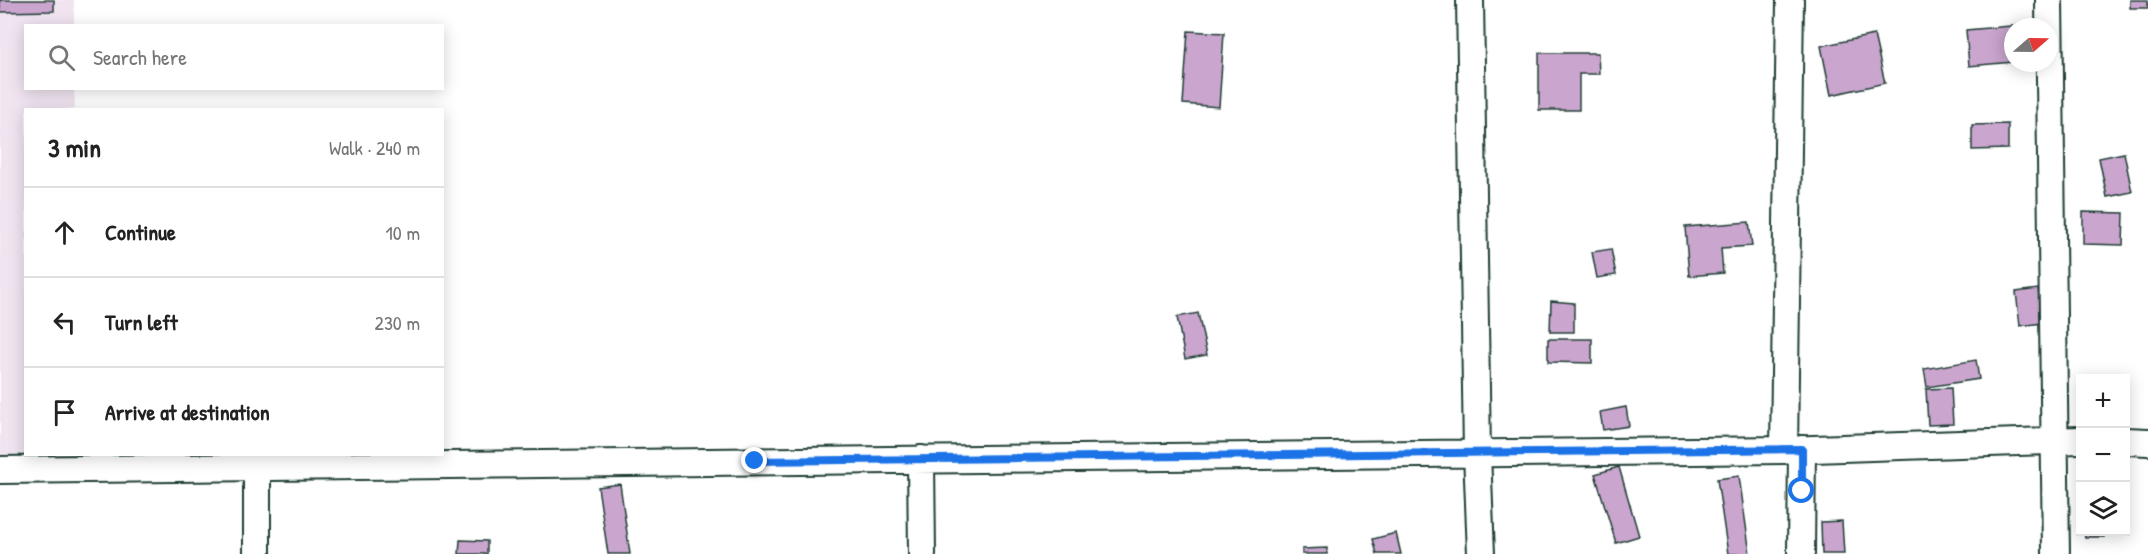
<!DOCTYPE html>
<meta charset="utf-8">
<style>
:root{--surface:#fff;--page:#f6f6f6;--text:#222;--muted:#767676;--line:#e0e0e0}
body{margin:0;font-family:"Patrick Hand",sans-serif;background:var(--page);color:var(--text)}
.controls{position:absolute;right:18px;bottom:18px;display:grid;overflow:hidden;border-radius:0px;box-shadow:0 3px 15px #0003}
.controls button{width:54px;height:54px;display:grid;place-items:center;padding:0;border:0;border-bottom:2px solid var(--line);background:var(--surface);color:var(--text);font:30px sans-serif}
.compass{position:absolute;left:2004px;top:18px;width:54px;height:54px;border-radius:50%;background:var(--surface);box-shadow:0 3px 15px #0003;rotate:70deg}
.stop{position:absolute;width:18px;height:18px;margin:-14px;border:4px solid #1a73e8;border-radius:50%;background:#fff}
.stop.end{background:#1a73e8;border-color:#fff;box-shadow:0 2px 6px #0008}
.list{margin:0;padding:0;list-style:none}
h2{display:flex;justify-content:space-between;align-items:center;height:78px;margin:0;padding:0 24px;font-size:26px}
h2 small{font-size:20px;font-weight:400;color:var(--muted)}
.list li{display:grid;grid-template-columns:39px 1fr auto;gap:18px;align-items:center;box-sizing:border-box;height:90px;padding:0 24px;border-top:2px solid var(--line)}
.list b{display:block;font-size:22px;white-space:nowrap}
.list em{font-size:20px;font-style:normal;color:var(--muted)}
.icon{flex:none;width:33px;height:33px;fill:none;stroke:currentColor;stroke-width:2;stroke-linecap:round;stroke-linejoin:round}
.map{position:relative;flex:none;width:2148px;height:554px;overflow:hidden}
.search{position:absolute;background:var(--surface);box-shadow:0 3px 15px #0003;left:24px;top:24px;width:420px;height:66px;display:flex;align-items:center;gap:15px;box-sizing:border-box;padding:0 21px;border-radius:0px;color:var(--muted);font-size:22px}
.panel{position:absolute;background:var(--surface);box-shadow:0 3px 15px #0003;left:24px;top:108px;width:420px;height:348px;border-radius:0px}
.map>svg:first-child{display:block}
.built{fill:#efe4f0}
.building{fill:#caa5ce;stroke:#1f3d34;stroke-width:1.5}
.lines{fill:none;stroke-linecap:round;stroke-linejoin:round}
.street-casing{stroke:#1f3d34;stroke-width:30}
.street{stroke:#fff;stroke-width:26}
.route{stroke:#1a73e8;stroke-width:8}
</style>
<div class="map">
<svg width="2148" height="554" viewBox="0 0 2148 554">
<rect width="100%" height="100%" fill="#fff"/>
<filter id="ink" filterUnits="userSpaceOnUse"><feTurbulence type="fractalNoise" baseFrequency=".0167" numOctaves="2"/><feDisplacementMap in="SourceGraphic" scale="12" xChannelSelector="R" yChannelSelector="G"/><feConvolveMatrix kernelMatrix="1 2 1 2 8 2 1 2 1" color-interpolation-filters="sRGB"/></filter>
<g filter="url(#ink)">
<path class="built" d="M0 0H74V25L26 26V88L74 89 75 109 26 110V454L76 455 77 469 0 470Z"/>
<path class="building" d="M0 0H54V11L0 12Z
M2130 0H2148V8H2130Z
M2033 24V27H2013V62L1969 66 1966 30Z
M1188 31 1224 33 1219 107 1183 104Z
M1874 35 1885 83 1831 95 1821 46Z
M1539 53H1598L1599 74H1579V110H1539Z
M2008 124V149L1972 150V125Z
M2124 153 2132 192 2107 197 2099 158Z
M2083 212 2124 213 2123 245 2083 244Z
M1749 222 1752 246 1721 248 1723 273 1689 276 1685 227Z
M1611 249 1616 275 1597 278 1592 252Z
M2038 289 2042 323 2020 326 2016 292Z
M1551 301 1574 303V332H1550Z
M1198 313 1207 355 1185 359 1177 317Z
M1548 339H1592V363L1548 362Z
M1976 360 1979 379 1927 387 1924 369Z
M1951 388 1953 424 1928 425 1926 389Z
M1626 407 1629 426 1603 430 1600 412Z
M1619 467 1639 536 1616 543 1595 474Z
M1739 476 1750 554H1728L1717 479Z
M620 484 630 554H608L598 487Z
M1842 521 1844 554H1822L1821 522Z
M2084 532H2103L2104 537H2085Z
M1396 533 1401 554H1377L1373 539Z
M460 540 487 541V554H459Z
M1327 548V554H1302V549Z"/>
<g class="lines">
<defs>
<path id="street" d="M1470 0 1477 453 1481 554
M2049 0 2056 554
M2126 441 2148 442
M1784 450 1790 0
M921 459 922 554
M257 466V554
M0 470 1784 450 2080 440
M1801 554 1802 449"/>
</defs>
<use href="#street" class="street-casing"/>
<use href="#street" class="street"/>
</g>
</g>
<g class="lines" filter="url(#ink)">
<path class="route" d="M755 461 1802 449V491"/>
</g>
</svg>
<div class="controls">
<button>+</button>
<button>−</button>
<button><svg class="icon" aria-label="layers" viewBox="0 0 24 24"><path d="M12 4l9 5-9 5-9-5zM3 14l9 5 9-5"/></svg></button>
</div>
<svg class="compass" viewBox="-18 -18 36 36"><path d="M0-13l5 13h-10z" fill="#e53935"/><path d="M0 13l5-13h-10z" fill="#767676"/></svg>
<div class="stop" style="left:1802px;top:491px"></div>
<div class="stop end" style="left:755px;top:461px"></div>
<div class="search"><svg class="icon" aria-label="search" viewBox="0 0 24 24"><circle cx="10" cy="10" r="6"/><path d="M15 15l6 6"/></svg>Search here</div>
<section class="panel">
<h2>3 min<small>Walk · 240 m</small></h2>
<ul class="list">
<li><svg class="icon" aria-label="ahead" viewBox="0 0 24 24"><path d="M12 20V5M6 11l6-6 6 6"/></svg><div><b>Continue</b></div><em>10 m</em></li>
<li><svg class="icon" aria-label="left" viewBox="0 0 24 24"><path d="M17 20v-9H6M10 6l-5 5 5 5"/></svg><div><b>Turn left</b></div><em>230 m</em></li>
<li><svg class="icon" aria-label="arrive" viewBox="0 0 24 24"><path d="M6 21V4h12l-3 4 3 4H6"/></svg><div><b>Arrive at destination</b></div></li>
</ul>
</section>
</div>
